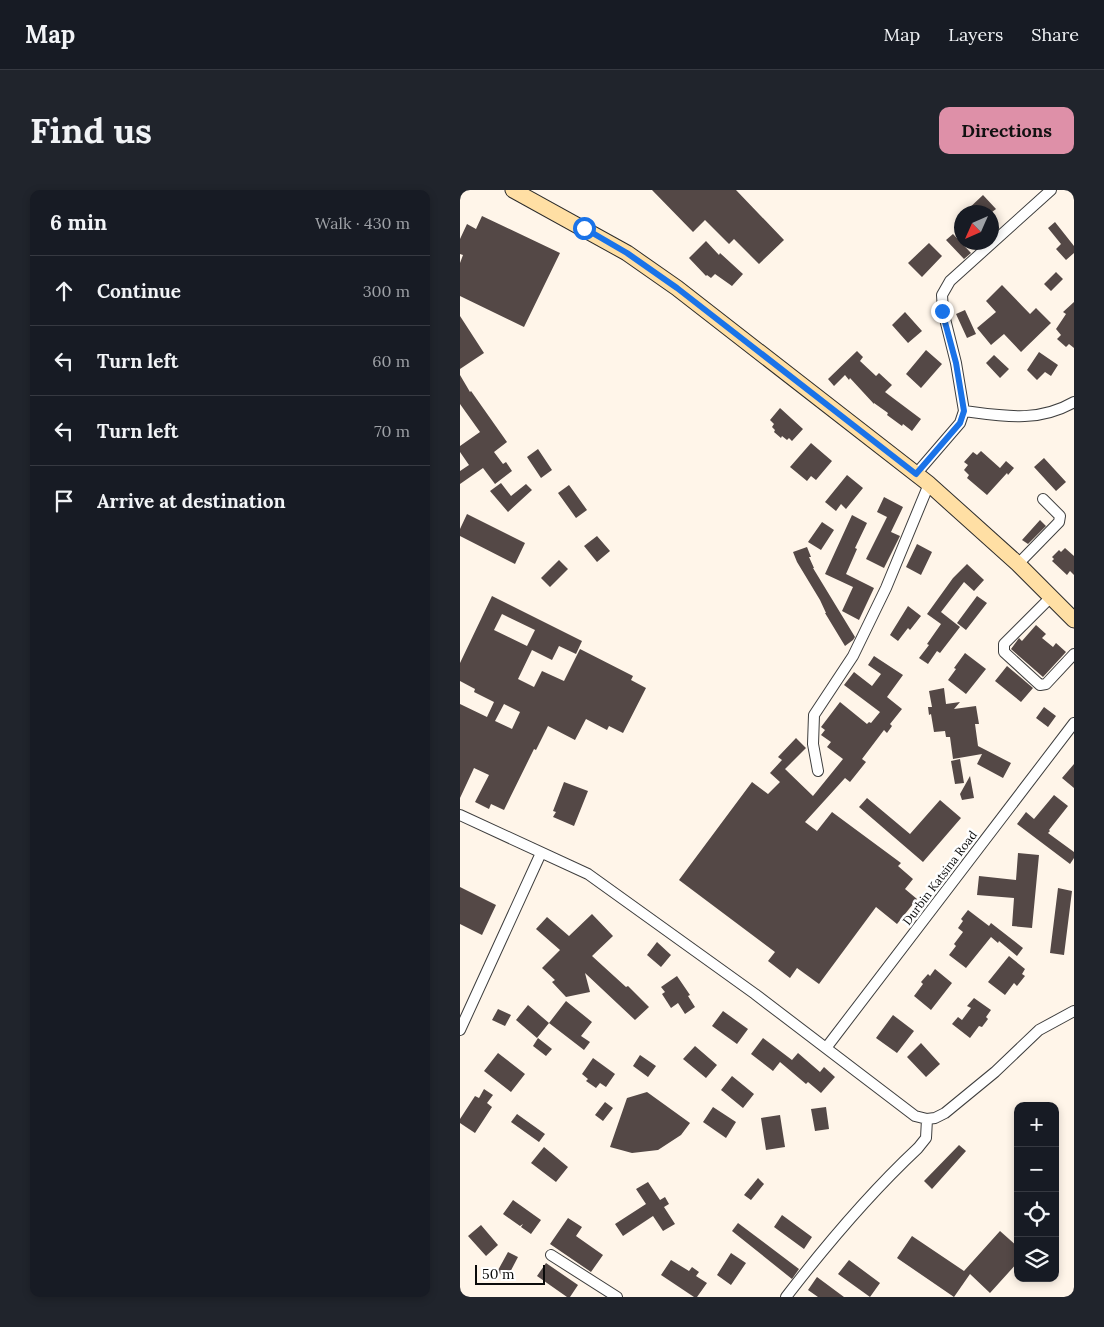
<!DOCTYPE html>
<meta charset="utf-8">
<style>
:root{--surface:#171b24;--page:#20242c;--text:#f1f3f6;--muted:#9ea1a6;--line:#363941;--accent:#de90a8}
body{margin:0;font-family:Lora,serif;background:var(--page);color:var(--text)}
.controls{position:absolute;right:15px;bottom:15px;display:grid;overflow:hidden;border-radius:10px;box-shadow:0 2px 8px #0003}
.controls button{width:45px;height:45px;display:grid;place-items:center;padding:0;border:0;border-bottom:1px solid var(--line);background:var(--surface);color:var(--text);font:25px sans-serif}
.compass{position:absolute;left:494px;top:15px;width:45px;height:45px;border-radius:50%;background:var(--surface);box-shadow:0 2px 8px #0003;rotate:225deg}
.scale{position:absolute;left:15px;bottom:12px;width:70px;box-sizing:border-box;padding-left:5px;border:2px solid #0b0b0b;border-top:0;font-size:14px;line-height:18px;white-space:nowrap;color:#0b0b0b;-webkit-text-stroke:4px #fff;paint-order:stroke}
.stop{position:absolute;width:15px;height:15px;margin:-11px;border:4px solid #1a73e8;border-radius:50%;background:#fff}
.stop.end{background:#1a73e8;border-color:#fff;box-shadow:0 1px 5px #0008}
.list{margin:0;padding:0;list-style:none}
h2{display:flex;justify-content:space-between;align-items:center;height:65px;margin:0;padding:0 20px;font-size:21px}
h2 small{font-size:16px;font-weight:400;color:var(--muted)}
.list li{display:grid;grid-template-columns:32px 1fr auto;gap:15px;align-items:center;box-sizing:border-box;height:70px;padding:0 20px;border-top:1px solid var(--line)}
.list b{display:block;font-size:19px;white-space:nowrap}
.list em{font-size:16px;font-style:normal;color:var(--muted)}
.icon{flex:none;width:28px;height:28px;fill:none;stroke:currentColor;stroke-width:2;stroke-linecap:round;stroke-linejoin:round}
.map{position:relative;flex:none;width:614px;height:1107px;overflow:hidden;border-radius:10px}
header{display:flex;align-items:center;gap:30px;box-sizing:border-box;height:70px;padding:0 25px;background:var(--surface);border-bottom:1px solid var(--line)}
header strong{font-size:24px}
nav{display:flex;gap:28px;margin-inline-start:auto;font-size:18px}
.intro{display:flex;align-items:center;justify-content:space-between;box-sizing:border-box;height:120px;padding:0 30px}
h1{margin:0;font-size:35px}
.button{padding:12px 22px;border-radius:10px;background:var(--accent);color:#111;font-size:18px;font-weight:700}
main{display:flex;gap:30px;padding:0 30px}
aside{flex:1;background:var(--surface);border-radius:10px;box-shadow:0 2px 8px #0003}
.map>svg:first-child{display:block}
.building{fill:#544846;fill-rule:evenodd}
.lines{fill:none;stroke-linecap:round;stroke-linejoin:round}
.street-casing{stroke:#3e3e3e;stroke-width:12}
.secondary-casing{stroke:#2d2d2d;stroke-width:17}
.street{stroke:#fff;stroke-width:10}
.secondary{stroke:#ffdfa4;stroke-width:15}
.route{stroke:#1a73e8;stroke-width:6}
.labels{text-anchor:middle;stroke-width:5;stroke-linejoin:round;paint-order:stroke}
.street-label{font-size:12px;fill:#0b0b0b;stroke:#fff}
</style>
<header>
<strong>Map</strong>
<nav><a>Map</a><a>Layers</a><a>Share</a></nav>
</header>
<div class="intro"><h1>Find us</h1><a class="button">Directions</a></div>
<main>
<aside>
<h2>6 min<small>Walk · 430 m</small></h2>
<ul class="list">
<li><svg class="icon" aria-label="ahead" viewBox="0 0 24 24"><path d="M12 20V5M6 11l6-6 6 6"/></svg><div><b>Continue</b></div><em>300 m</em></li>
<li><svg class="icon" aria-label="left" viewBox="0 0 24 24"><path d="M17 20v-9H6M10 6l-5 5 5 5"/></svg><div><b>Turn left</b></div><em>60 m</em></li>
<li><svg class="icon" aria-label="left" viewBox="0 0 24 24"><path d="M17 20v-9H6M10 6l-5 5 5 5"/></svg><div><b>Turn left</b></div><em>70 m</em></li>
<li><svg class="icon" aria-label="arrive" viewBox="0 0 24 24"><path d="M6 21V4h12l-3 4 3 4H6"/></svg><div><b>Arrive at destination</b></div></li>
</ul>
</aside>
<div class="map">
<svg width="614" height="1107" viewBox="0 0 614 1107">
<rect width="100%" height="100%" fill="#fff5e9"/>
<path class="building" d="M192 0H276L324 50 299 74 274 49 269 54 245 30 233 42Z
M523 5 536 19 532 22H505Z
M22 26 100 63 64 137 0 106V73L3 65 0 64V49L7 34 16 39Z
M595 32 614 56V63L606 70 596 59 601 54 588 38Z
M493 44 511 63 504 69 486 50Z
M246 51 259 65 260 63 283 84 272 96 255 84 251 88 247 85 246 86 229 68Z
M469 53 482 66 462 87 448 73Z
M596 82 603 89 591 101 584 94Z
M542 95 570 124 576 118 591 133 561 162 544 144 531 155 517 138 536 122 526 111Z
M614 112V158L609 154 606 157 597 149 601 145 596 139 606 124 603 122Z
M505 120 516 144 507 148 496 124Z
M445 122 462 141 448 153 432 135Z
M0 126 24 163 0 179Z
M466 160 482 174 461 198 446 184Z
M397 161 403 167 400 171 416 186 419 183 432 195 425 202 461 229 452 241 443 234 442 236 427 225 428 223 414 213V214L390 188 389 190 385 185 374 196 368 189Z
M579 162 598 175 591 186 585 182 577 190 567 180Z
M534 165 549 179 540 188 526 173Z
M0 185 10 202 11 201 47 252 34 262 43 274 46 272 52 281 35 294 23 278 0 294V281L9 275 0 262V256L20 242 0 214Z
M320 218 343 239 332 251 329 248 327 250 322 246 321 248 314 242 315 240 312 237 314 234 310 230Z
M351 253 372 271 356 290 351 286 347 291 330 277Z
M78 259 92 280 81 288 67 267Z
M521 261 540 278 546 271 554 278 548 285 547 283 527 305 507 288 509 285 504 280 508 275 504 272 513 262 517 265Z
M584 268 606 292 596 301 574 277Z
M387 285 403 298 386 319 381 314 376 321 365 312Z
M41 293 51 306 66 294 72 300 48 322 30 301Z
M109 295 127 320 116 328 98 303Z
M424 307 443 317 431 342 440 346 424 378 406 369 427 327 417 322Z
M7 324 65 353 55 374 0 346V339Z
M392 325 407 333 395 358 397 359 386 384 414 398 399 430 382 421 393 397 365 384Z
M580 330 586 336 568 354 562 350Z
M362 332 374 340 361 360 348 352Z
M137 346 150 361 137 372 124 356Z
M457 354 472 362 461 385 446 377Z
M347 357 351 367H349L354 378H353L395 447 393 450 385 456 365 423H366L360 410 337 372 333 362Z
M605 358 614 366V385L610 381 607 385 592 371 594 369 592 367 599 360 601 362Z
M99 370 108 379 90 397 81 388Z
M507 374 524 390 514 401 504 392 481 422 500 437 480 463 477 461 468 474 459 468 469 455 467 454 481 434 467 424 493 388Z
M32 406 122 451 116 464 99 456 92 470 72 460 58 489 74 497 82 481 104 491 120 459 173 486 171 490 186 498 163 543 149 536 147 540 126 529 115 550 88 536 76 560 74 559 44 620 31 614 29 619 15 612 29 585 14 578 0 608V514L27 527 34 512 14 502 15 499 0 491V473ZM42 424 75 440 67 456 34 440ZM44 514 60 522 52 539 35 531Z
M517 406 527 413 506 440 497 433Z
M448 416 461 426 450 440 448 438 438 451 430 445Z
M576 435 586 444 582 448 593 457 596 453 606 462 583 487 551 459 559 448 562 451Z
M505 463 526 479 506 504 488 490 496 479 494 478Z
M414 466 443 485 427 507 442 519 430 534 432 536 427 543 424 540 402 569 406 572 390 592 385 588 345 632 357 641 372 622 441 673 438 676 453 689 445 699 457 709 437 734 416 717 359 794 337 778 330 788 308 771 315 762 219 690 292 592 308 604 320 592 310 583 322 570 318 567 336 548 346 558 325 579 353 606 383 569 367 557 371 552 361 545 365 540 361 537 380 512 407 534 409 532 411 533 420 522 384 495 394 482 412 496 421 484 408 475Z
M547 476 573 498 561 512 535 491Z
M484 498 486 514 500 512 494 519 516 516 519 534H515L518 556 551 573 543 588 517 574 522 564 493 569 490 547H486L485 541 474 542 471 524 469 525 468 517H472L469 501Z
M584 517 596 526 588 537 576 528Z
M500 569 504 593 495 594 491 571Z
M614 574V598L602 588Z
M510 586 514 608 502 610 500 604Z
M104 592 128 601 114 636 93 627 96 622 93 621Z
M594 605 608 616 589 640 590 641 588 643 614 662V668L610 674 557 634 566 622 574 629Z
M407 608 450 644 480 610 501 628 463 672 399 617Z
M558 663 579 665 572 738 552 736 554 708 517 705 519 686 556 690Z
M0 697 36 715 22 745 0 734Z
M598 698 612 701 604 765 590 763Z
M508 720 529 736 531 733 563 758 557 766 539 751 538 753 531 747 506 778 489 765 496 756 494 754 503 742 498 738 503 731 501 729Z
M132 724 153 746 132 766 166 797 168 796 189 817 175 830 125 783 130 802 106 807 92 792 95 790 82 778 100 760 76 739 87 727 109 746Z
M197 752 211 765 201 777 187 765Z
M549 766 565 779 562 784 565 786 557 796 554 793 545 805 528 792Z
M475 779 492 793 471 820 454 806 463 794 461 792 468 784 470 786Z
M217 786 230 805 228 806 235 817 225 824 218 813 211 818 202 804 205 802 201 797Z
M514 808 531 820 526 827 528 829 522 837 519 836 510 848 492 834 498 827 502 830 511 818 507 816Z
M106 811 132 832 121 846 130 852 124 860 89 833 77 848 56 830 68 815 89 833Z
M38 819 51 825 45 836 32 830Z
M263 821 288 839 277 854 252 836Z
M433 825 454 841 437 863 416 848Z
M78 848 92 859 86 866 73 856Z
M303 848 332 870 338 863 360 882 364 877 375 887 361 903 348 892 346 894 320 872 313 881 291 864Z
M461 853 480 874 466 887 447 867Z
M235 856 257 875 246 888 223 869Z
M38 863 65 884 51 902 24 881Z
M180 865 196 876 188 887 173 876Z
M133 868 155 884 146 897 140 893 136 898 126 891 128 889 122 884Z
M272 886 294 904 283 918 261 900Z
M24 899 33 905 27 913 32 917 15 943 0 933V929L15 906 19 908Z
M187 902 230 933 221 945 198 960 172 963 150 957 167 908Z
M145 912 153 918 143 931 135 925Z
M253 917 276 932 266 948 243 932Z
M366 917 369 939 355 941 351 919Z
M57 924 85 944 79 952 51 932Z
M320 925 325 957 306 960 301 928Z
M499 955 506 961 472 999 464 991Z
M84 957 108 977 96 992 71 973Z
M298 988 304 994 291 1010 284 1005Z
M188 992 200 1010 205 1007 209 1014 204 1017 215 1034 203 1041 193 1026 163 1046 155 1034 186 1014 176 999Z
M53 1010 81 1030 71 1044 61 1037 63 1034 60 1036 43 1024Z
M322 1025 352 1047 344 1059 314 1037Z
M108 1028 122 1037 116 1046 143 1065 131 1082 90 1054Z
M278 1033 339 1079 332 1089 272 1041Z
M21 1035 38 1055 26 1066 8 1046Z
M540 1041 558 1057V1072L530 1103 510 1084 494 1107 437 1068 452 1046 504 1081Z
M48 1062 58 1067 47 1088 37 1082Z
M271 1063 286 1073 271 1095 257 1085Z
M211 1070 229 1081 232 1077 239 1082 236 1086 247 1093 237 1107H234L201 1085Z
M389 1070 420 1093 410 1107 378 1084Z
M86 1073 118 1095 110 1107H107L77 1086Z
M357 1087 384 1107H358L348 1100Z"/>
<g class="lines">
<defs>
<path id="street" d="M504 221C543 226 578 233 614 212
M456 284 500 233 504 221 496 173 483 121 482 105 490 91 591 0
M558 374 599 332 600 326 583 309
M591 407 544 454V462L580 495 586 494 614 464
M358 581 353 554 354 525 393 466 426 398 469 294
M0 625 128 684 295 804 455 926 467 929 475 928 485 923 535 882 579 840 614 821
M0 840 81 663
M366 858 614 533
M91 1065 157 1107
M326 1107C366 1055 410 1003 458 958L466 948 467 929"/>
<path id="secondary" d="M53 0 167 63 217 98 469 294 558 374 614 430"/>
</defs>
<use href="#street" class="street-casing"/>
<use href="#secondary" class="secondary-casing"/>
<use href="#street" class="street"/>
<use href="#secondary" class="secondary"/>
</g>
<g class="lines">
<path class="route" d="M124 38 167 63 217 98 456 284 500 233 504 221 496 173 482 121"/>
</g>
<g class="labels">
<g class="street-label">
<text transform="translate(480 688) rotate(-53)" y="4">Durbin Katsina Road</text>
</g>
</g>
</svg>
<div class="controls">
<button>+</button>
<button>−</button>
<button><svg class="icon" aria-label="locate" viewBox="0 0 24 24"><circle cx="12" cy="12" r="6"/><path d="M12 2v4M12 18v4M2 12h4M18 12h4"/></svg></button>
<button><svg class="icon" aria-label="layers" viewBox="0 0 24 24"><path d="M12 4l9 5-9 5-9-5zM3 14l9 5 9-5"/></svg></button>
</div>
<svg class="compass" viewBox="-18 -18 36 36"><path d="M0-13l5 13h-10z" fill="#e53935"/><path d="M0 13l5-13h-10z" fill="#9ea1a6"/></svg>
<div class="scale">50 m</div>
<div class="stop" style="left:124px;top:38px"></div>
<div class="stop end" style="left:482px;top:121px"></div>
</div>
</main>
